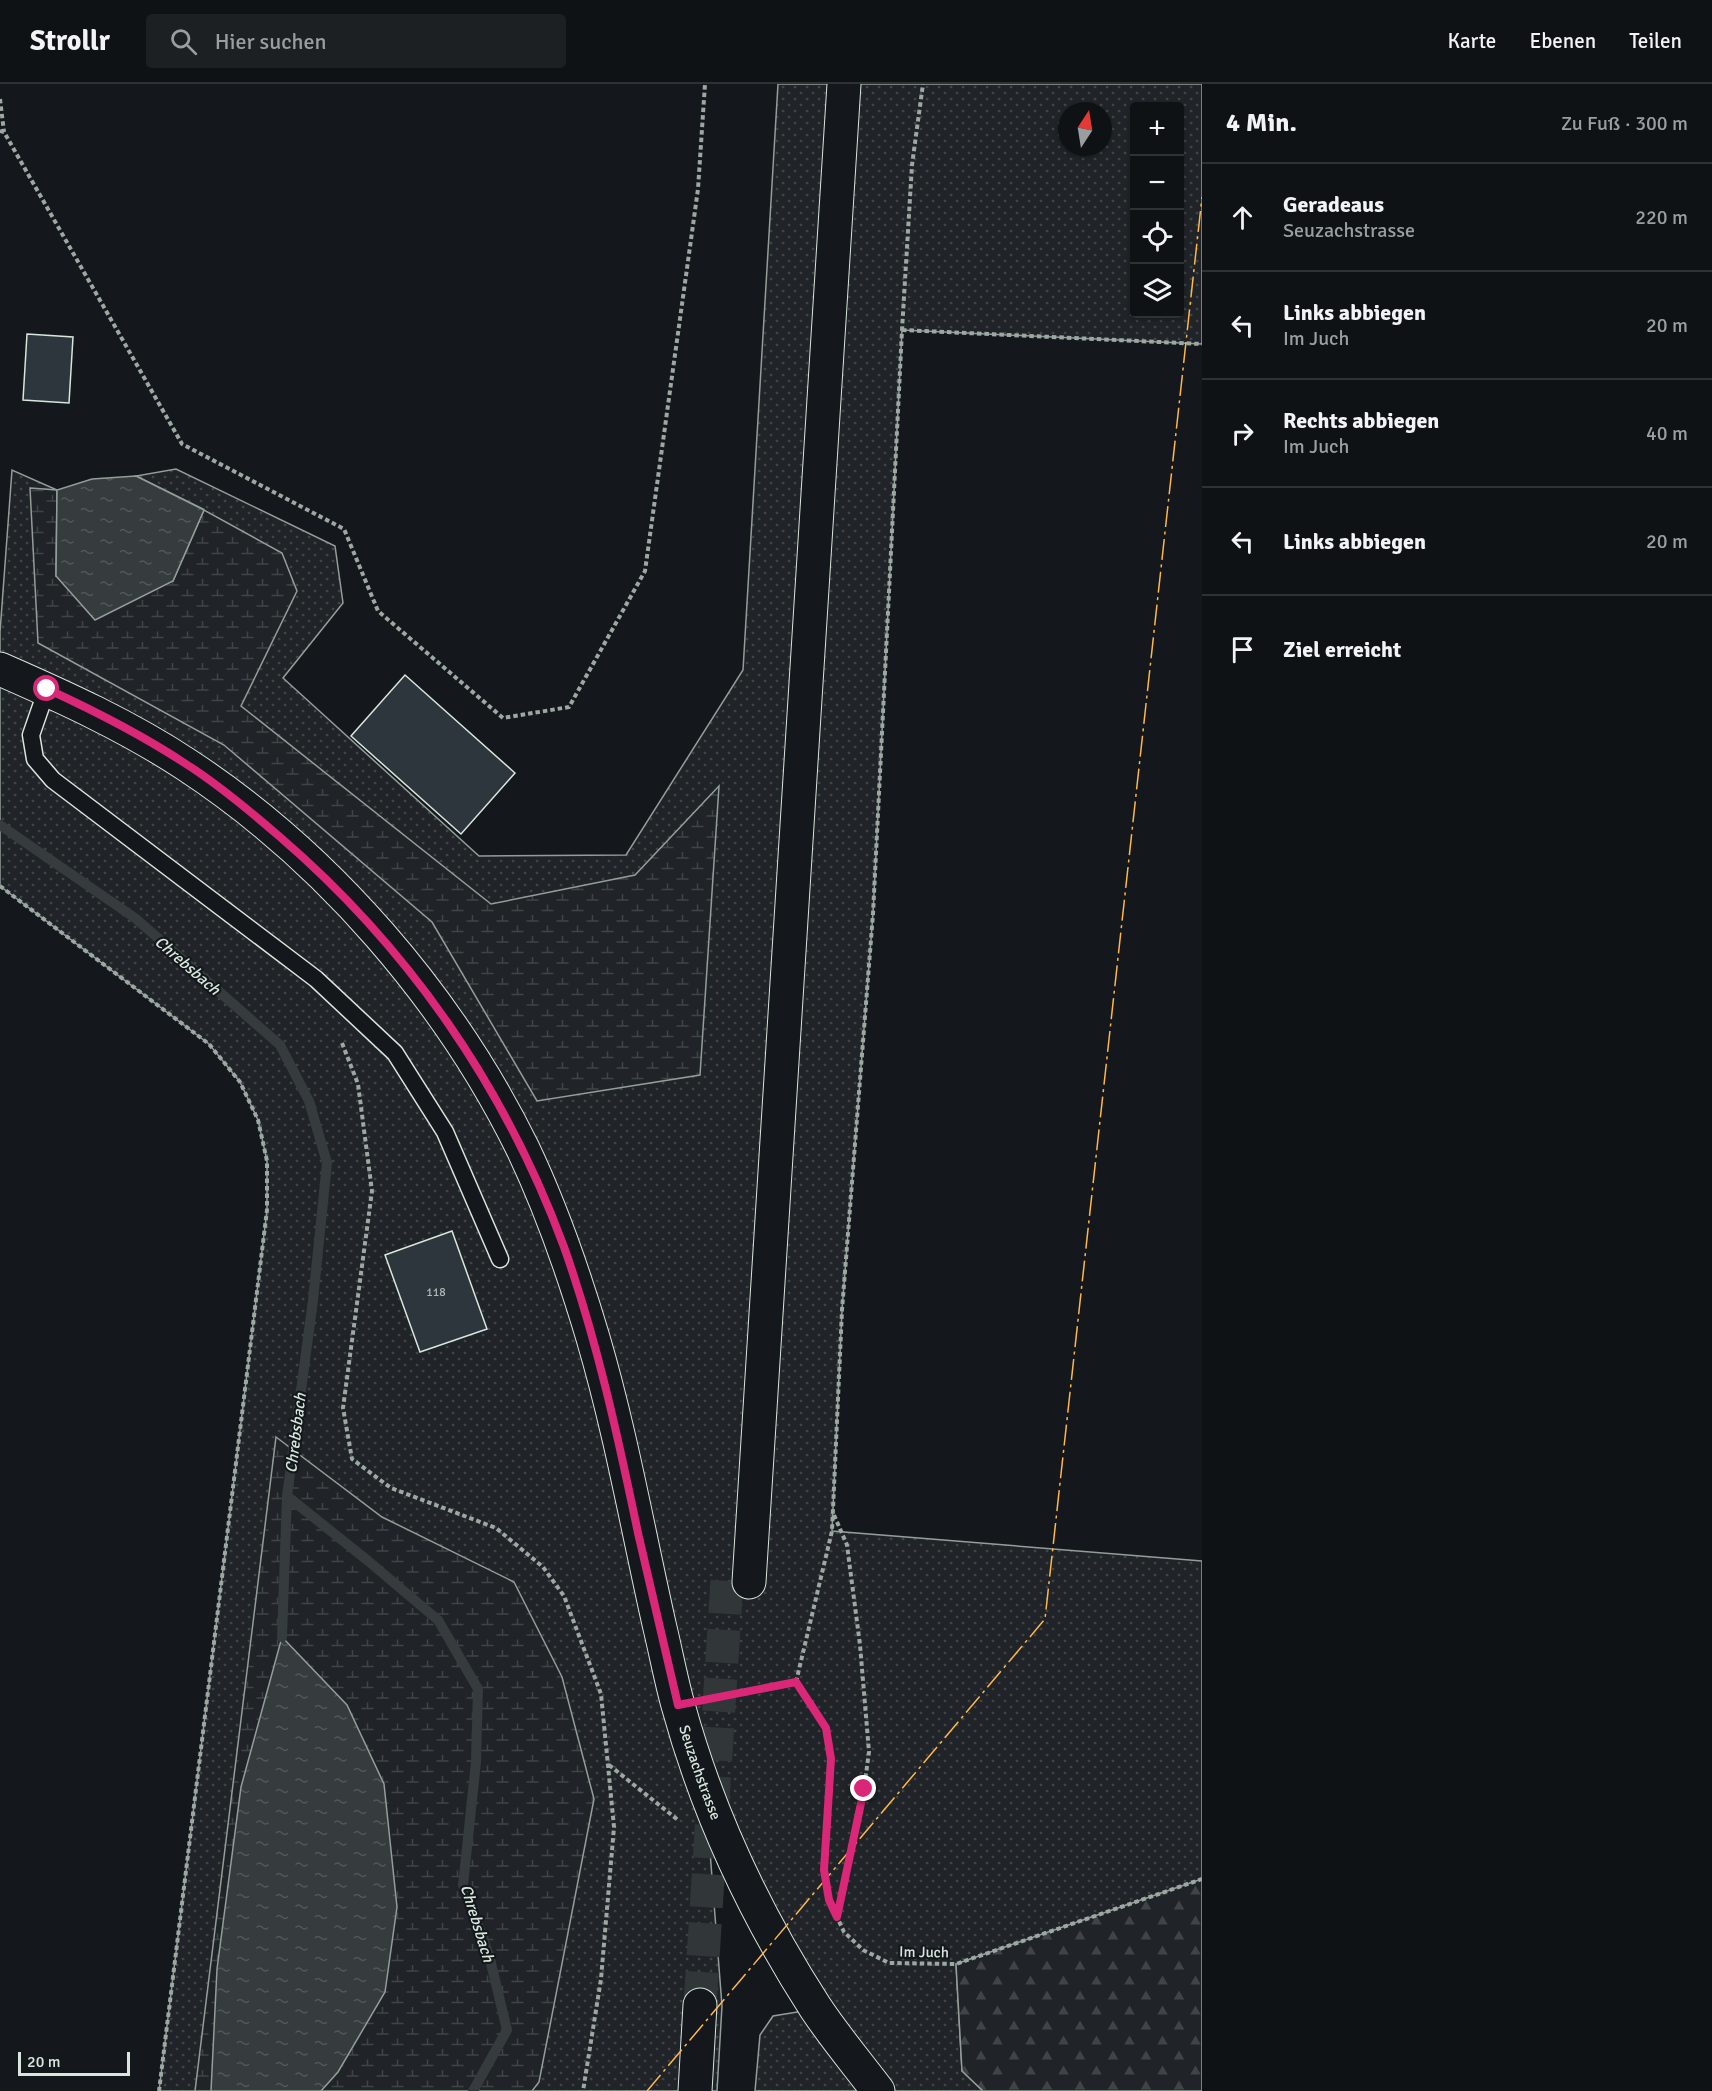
<!DOCTYPE html>
<html lang="de">
<meta charset="utf-8">
<style>
:root{--surface:#0f1215;--page:#1d2022;--text:#f1f3f6;--muted:#9b9ea0;--line:#2f3234}
body{margin:0;font-family:Signika,sans-serif;background:var(--page);color:var(--text)}
.controls{position:absolute;right:18px;top:18px;display:grid;overflow:hidden;border-radius:6px;box-shadow:0 2px 4px #0004}
.controls button{width:54px;height:54px;display:grid;place-items:center;padding:0;border:0;border-bottom:2px solid var(--line);background:var(--surface);color:var(--text);font:30px sans-serif}
.compass{position:absolute;left:1058px;top:18px;width:54px;height:54px;border-radius:50%;background:var(--surface);box-shadow:0 2px 4px #0004;rotate:12deg}
.scale{position:absolute;left:18px;bottom:15px;width:112px;box-sizing:border-box;padding-left:6px;border:3px solid #d8e6dc;border-top:0;font-size:16px;line-height:21px;white-space:nowrap;color:#d8e6dc;-webkit-text-stroke:4px #14181c;paint-order:stroke}
.stop{position:absolute;width:18px;height:18px;margin:-14px;border:4px solid #db2777;border-radius:50%;background:#fff}
.stop.end{background:#db2777;border-color:#fff;box-shadow:0 2px 6px #0008}
.list{margin:0;padding:0;list-style:none}
h2{display:flex;justify-content:space-between;align-items:center;height:78px;margin:0;padding:0 24px;font-size:26px}
h2 small{font-size:20px;font-weight:400;color:var(--muted)}
.list li{display:grid;grid-template-columns:39px 1fr auto;gap:18px;align-items:center;box-sizing:border-box;height:108px;padding:0 24px;border-top:2px solid var(--line)}
.list b{display:block;font-size:22px;white-space:nowrap}
.list p{margin:0;font-size:20px;white-space:nowrap;color:var(--muted)}
.list em{font-size:20px;font-style:normal;color:var(--muted)}
.icon{flex:none;width:33px;height:33px;fill:none;stroke:currentColor;stroke-width:2;stroke-linecap:round;stroke-linejoin:round}
.map{position:relative;flex:none;width:1202px;height:2007px;overflow:hidden}
header{display:flex;align-items:center;gap:36px;box-sizing:border-box;height:84px;padding:0 30px;background:var(--surface);border-bottom:2px solid var(--line)}
header strong{font-size:28px}
nav{display:flex;gap:33px;margin-inline-start:auto;font-size:21px}
.search{width:420px;height:54px;background:var(--page);display:flex;align-items:center;gap:15px;box-sizing:border-box;padding:0 21px;border-radius:6px;color:var(--muted);font-size:22px}
main{display:flex}
aside{flex:1;background:var(--surface)}
.map>svg:first-child{display:block}
.grass{fill:url(#grass-dots);stroke:#939e99;stroke-width:1.5;fill-rule:evenodd}
.forest{fill:url(#forest-firs);stroke:#939e99;stroke-width:1.5}
.wetland{fill:url(#wetland-marsh);stroke:#939e99;stroke-width:1.5}
.water{fill:url(#water-ripples);stroke:#939e99;stroke-width:1.5}
.lines{fill:none;stroke-linecap:round;stroke-linejoin:round}
.stream{stroke:#363b3e;stroke-width:10}
.building{fill:#2c363c;stroke:#d8e6dc;stroke-width:1.5}
.highway-tunnel{stroke:#313739;stroke-width:33;stroke-dasharray:33 16;stroke-linecap:butt}
.lane-casing{stroke:#d8e6dc;stroke-width:19}
.primary-casing{stroke:#d8e6dc;stroke-width:35}
.highway-casing{stroke:#d8e6dc;stroke-width:35}
.path{stroke:#9da8a2;stroke-width:4;stroke-dasharray:4.5 3;stroke-linecap:butt}
.lane{stroke:#14181c;stroke-width:16}
.primary{stroke:#14181c;stroke-width:33}
.highway{stroke:#14181c;stroke-width:33}
.power{stroke:#ffb74d;stroke-width:1.5;stroke-dasharray:21 4.5 3 4.5;stroke-linecap:butt}
.route{stroke:#db2777;stroke-width:8}
.labels{text-anchor:middle;stroke-width:4.5;stroke-linejoin:round;paint-order:stroke}
.number-label{font-size:12px;fill:#adbab4}
.street-label{font-size:15px;fill:#d8e6dc;stroke:#14181c}
.water-label{font-size:16px;font-style:italic;fill:#d8e6dc;stroke:#14181c}
</style>
<header>
<strong>Strollr</strong>
<div class="search"><svg class="icon" aria-label="search" viewBox="0 0 24 24"><circle cx="10" cy="10" r="6"/><path d="M15 15l6 6"/></svg>Hier suchen</div>
<nav><a>Karte</a><a>Ebenen</a><a>Teilen</a></nav>
</header>
<main>
<div class="map">
<svg width="1202" height="2007" viewBox="0 0 1202 2007">
<defs>
<pattern id="grass-dots" width="8" height="8" patternUnits="userSpaceOnUse" patternTransform="scale(1.5)"><rect width="8" height="8" fill="#202428"/><path d="M2 2h.1M6 6h.1" fill="none" stroke="#404447" stroke-width="1.8" stroke-linecap="round"/></pattern>
<pattern id="forest-firs" width="22" height="20" patternUnits="userSpaceOnUse" patternTransform="scale(1.5)"><rect width="22" height="20" fill="#202428"/><path d="M5 1l3.5 6h-7zM16 11l3.5 6h-7z" fill="#404447"/></pattern>
<pattern id="wetland-marsh" width="20" height="14" patternUnits="userSpaceOnUse" patternTransform="scale(1.5)"><rect width="20" height="14" fill="#202428"/><path d="M1 5h8M5 5V1M11 12h8M15 12V8" fill="none" stroke="#404447"/></pattern>
<pattern id="water-ripples" width="26" height="14" patternUnits="userSpaceOnUse" patternTransform="scale(1.5)"><rect width="26" height="14" fill="#363b3e"/><path d="M2 4q2-2 4 0t4 0M15 11q2-2 4 0t4 0" fill="none" stroke="#525759"/></pattern>
</defs>
<rect width="100%" height="100%" fill="#14181c"/>
<path class="grass" d="M778 0H1202V260L902 246 873 830 842 1226 832 1447 1202 1477V1795L956 1880 962 1987 983 2007H755L760 1951 773 1932 816 1925 705 1703 722 1922 717 2007H159L267 1126V1077L258 1036 240 998 209 960 0 802V548L12 386 57 406 56 492 203 425 136 392 176 385 335 462 343 519 283 594 479 772 626 771 743 586ZM1134 22H1180V230H1134ZM1067 27H1103V63H1067Z"/>
<path class="forest" d="M1202 1795V2007H983L962 1987 956 1880Z"/>
<path class="wetland" d="M30 404 57 406 56 492 173 497 204 426 282 469 297 507 241 622 491 820 635 791 719 702 700 991 537 1017 432 838 224 661 38 559Z
M276 1353 382 1433 514 1498 562 1593 594 1715 539 1998 532 2007H195Z"/>
<path class="water" d="M136 392 204 426 173 497 95 536 56 492 57 406 92 395Z
M282 1553 347 1621 384 1700 397 1823 385 1908 338 1988 321 2007H211L217 1885 241 1703Z"/>
<g class="lines">
<path class="stream" d="M0 741 135 834 280 961 309 1017 327 1079 313 1216 287 1412 367 1476 438 1536 478 1605 476 1678 463 1801 489 1871 507 1946 473 2007
M282 1553 287 1412"/>
</g>
<path class="building" d="M27 250 73 253 69 319 23 316Z
M405 591 515 689 461 750 351 652Z
M452 1147 487 1245 420 1268 385 1171Z"/>
<g class="lines">
<path class="highway-tunnel" d="M700 1921 727 1496"/>
<defs>
<path id="lane" d="M47 605 31 651 35 675 53 696 316 895 395 969 445 1048 500 1175"/>
<g id="primary">
<path id="s1" d="M0 585C64 613 128 642 187 681 327 773 449 914 523 1065 552 1126 574 1190 593 1254 621 1349 638 1447 660 1544 666 1569 671 1596 678 1621 707 1727 755 1830 815 1923 834 1952 857 1979 878 2007"/>
</g>
<path id="highway" d="M749 1498 844 0
M695 2007 700 1921"/>
</defs>
<use href="#lane" class="lane-casing"/>
<use href="#primary" class="primary-casing"/>
<use href="#highway" class="highway-casing"/>
<path class="path" d="M0 15 4 48
M0 47 4 48 182 360 344 445 378 527 503 634 569 623 645 487 698 105 705 0
M902 246 1202 260
M0 802 209 960 240 998 258 1036 267 1077V1126L159 2007
M342 959 358 1000 372 1107 343 1324 352 1375 391 1404 496 1444 543 1483 564 1512 601 1610 614 1743 601 1895 583 2007
M834 1431 847 1461 860 1561 869 1668 864 1705 856 1750 837 1833
M796 1598 832 1447 842 1226 873 830 902 246 912 81 923 0
M712 1615 796 1598 826 1644 831 1675 824 1786 829 1816 844 1848 863 1866 889 1879 956 1880 1202 1795
M609 1681 678 1736"/>
<use href="#lane" class="lane"/>
<use href="#primary" class="primary"/>
<use href="#highway" class="highway"/>
<path class="power" d="M647 2007 1045 1535 1202 113"/>
</g>
<g class="lines">
<path class="route" d="M47 605C95 627 142 651 186 680 219 701 250 727 280 753 409 864 505 1003 564 1163 597 1256 618 1353 638 1449 651 1507 665 1564 678 1621L796 1598 826 1644 831 1675 824 1786 829 1816 837 1833 864 1705"/>
</g>
<g class="labels">
<g class="number-label">
<text x="436" y="1212">118</text>
</g>
<g class="street-label">
<text dy="5" stroke="none"><textPath href="#s1" startOffset="1376">Seuzachstrasse</textPath></text>
<text transform="translate(924 1868) rotate(1)" y="5">Im Juch</text>
</g>
<g class="water-label">
<text transform="translate(188 881) rotate(41)" y="6">Chrebsbach</text>
<text transform="translate(295 1349) rotate(-83)" y="6">Chrebsbach</text>
<text transform="translate(478 1839) rotate(73)" y="6">Chrebsbach</text>
</g>
</g>
</svg>
<div class="controls">
<button>+</button>
<button>−</button>
<button><svg class="icon" aria-label="locate" viewBox="0 0 24 24"><circle cx="12" cy="12" r="6"/><path d="M12 2v4M12 18v4M2 12h4M18 12h4"/></svg></button>
<button><svg class="icon" aria-label="layers" viewBox="0 0 24 24"><path d="M12 4l9 5-9 5-9-5zM3 14l9 5 9-5"/></svg></button>
</div>
<svg class="compass" viewBox="-18 -18 36 36"><path d="M0-13l5 13h-10z" fill="#e53935"/><path d="M0 13l5-13h-10z" fill="#9b9ea0"/></svg>
<div class="scale">20 m</div>
<div class="stop" style="left:47px;top:605px"></div>
<div class="stop end" style="left:864px;top:1705px"></div>
</div>
<aside>
<h2>4 Min.<small>Zu Fuß · 300 m</small></h2>
<ul class="list">
<li><svg class="icon" aria-label="ahead" viewBox="0 0 24 24"><path d="M12 20V5M6 11l6-6 6 6"/></svg><div><b>Geradeaus</b><p>Seuzachstrasse</p></div><em>220 m</em></li>
<li><svg class="icon" aria-label="left" viewBox="0 0 24 24"><path d="M17 20v-9H6M10 6l-5 5 5 5"/></svg><div><b>Links abbiegen</b><p>Im Juch</p></div><em>20 m</em></li>
<li><svg class="icon" aria-label="right" viewBox="0 0 24 24"><path d="M7 20v-9h11M14 6l5 5-5 5"/></svg><div><b>Rechts abbiegen</b><p>Im Juch</p></div><em>40 m</em></li>
<li><svg class="icon" aria-label="left" viewBox="0 0 24 24"><path d="M17 20v-9H6M10 6l-5 5 5 5"/></svg><div><b>Links abbiegen</b></div><em>20 m</em></li>
<li><svg class="icon" aria-label="arrive" viewBox="0 0 24 24"><path d="M6 21V4h12l-3 4 3 4H6"/></svg><div><b>Ziel erreicht</b></div></li>
</ul>
</aside>
</main>
